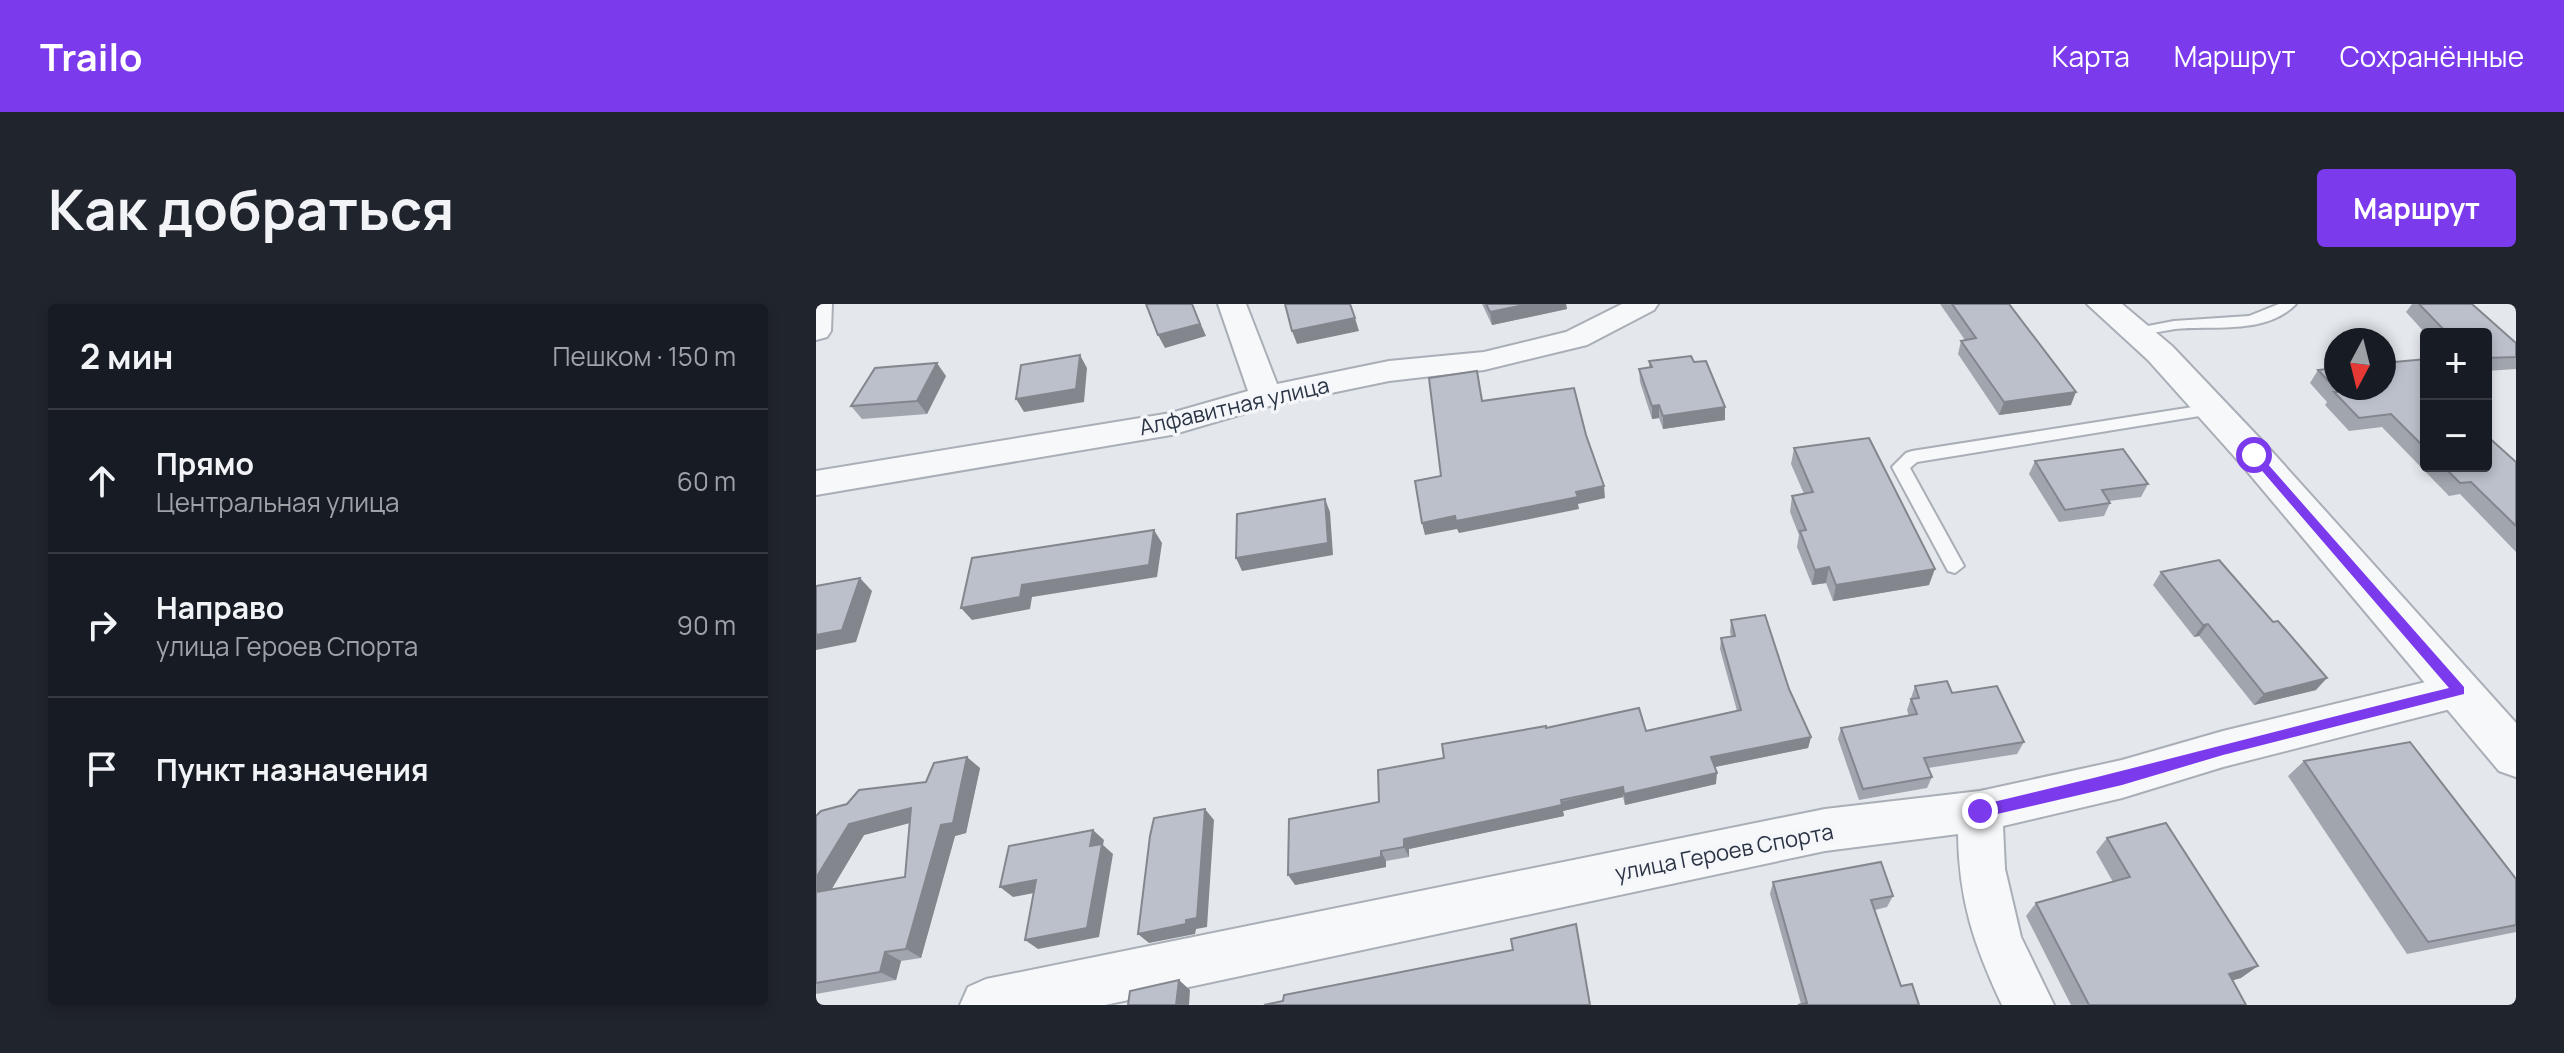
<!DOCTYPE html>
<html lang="ru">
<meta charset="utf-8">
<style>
:root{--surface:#171b24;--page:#20242c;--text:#f1f3f6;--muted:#9ea1a6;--line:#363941;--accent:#7c3aed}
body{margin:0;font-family:Manrope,sans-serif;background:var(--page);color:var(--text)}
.controls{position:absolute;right:24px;top:24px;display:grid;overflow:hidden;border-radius:8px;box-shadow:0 4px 12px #0003}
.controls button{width:72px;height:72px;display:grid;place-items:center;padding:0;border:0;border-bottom:2px solid var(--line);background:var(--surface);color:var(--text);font:40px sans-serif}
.compass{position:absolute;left:1508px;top:24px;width:72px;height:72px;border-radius:50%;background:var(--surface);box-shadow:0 4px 12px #0003;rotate:187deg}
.stop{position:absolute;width:24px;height:24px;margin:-18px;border:6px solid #7c3aed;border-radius:50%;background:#fff}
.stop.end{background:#7c3aed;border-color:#fff;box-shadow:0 2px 8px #0008}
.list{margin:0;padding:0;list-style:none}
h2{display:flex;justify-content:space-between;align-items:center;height:104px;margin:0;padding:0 32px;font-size:34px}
h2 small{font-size:26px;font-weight:400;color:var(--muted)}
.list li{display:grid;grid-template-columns:52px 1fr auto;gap:24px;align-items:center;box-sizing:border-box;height:144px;padding:0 32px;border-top:2px solid var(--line)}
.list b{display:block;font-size:30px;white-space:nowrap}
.list p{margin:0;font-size:26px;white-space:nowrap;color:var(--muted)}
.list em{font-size:26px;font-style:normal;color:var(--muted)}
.icon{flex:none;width:44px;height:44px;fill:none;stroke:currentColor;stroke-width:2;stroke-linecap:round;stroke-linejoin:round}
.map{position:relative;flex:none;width:1700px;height:701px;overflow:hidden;border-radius:8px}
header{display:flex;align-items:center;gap:48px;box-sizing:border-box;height:112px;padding:0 40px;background:var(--accent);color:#fff}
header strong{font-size:38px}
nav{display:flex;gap:44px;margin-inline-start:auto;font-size:28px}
.intro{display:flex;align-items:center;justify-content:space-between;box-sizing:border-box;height:192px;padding:0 48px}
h1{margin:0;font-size:56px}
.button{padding:20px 36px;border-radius:8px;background:var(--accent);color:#fff;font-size:28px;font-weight:700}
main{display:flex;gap:48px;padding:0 48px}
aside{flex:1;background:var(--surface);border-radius:8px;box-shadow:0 4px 12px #0003}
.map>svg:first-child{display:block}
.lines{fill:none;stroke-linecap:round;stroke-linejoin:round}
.service-casing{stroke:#a9aeb7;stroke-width:4}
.minor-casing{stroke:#a9aeb7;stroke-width:4}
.tertiary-casing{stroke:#a9aeb7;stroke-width:4}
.service{fill:#f7f8fa;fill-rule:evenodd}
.minor{fill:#f7f8fa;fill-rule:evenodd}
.tertiary{fill:#f7f8fa;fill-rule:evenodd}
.wall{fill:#a1a5ae;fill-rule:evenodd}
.shaded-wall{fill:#83868d}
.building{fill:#bbc0ca;stroke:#83868d;stroke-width:2}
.route{fill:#7c3aed}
.labels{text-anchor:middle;stroke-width:7;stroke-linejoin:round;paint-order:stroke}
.street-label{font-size:22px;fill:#2b3445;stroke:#f4f6f9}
</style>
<header>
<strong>Trailo</strong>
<nav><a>Карта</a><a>Маршрут</a><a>Сохранённые</a></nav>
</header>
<div class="intro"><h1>Как добраться</h1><a class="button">Маршрут</a></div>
<main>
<aside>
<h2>2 мин<small>Пешком · 150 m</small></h2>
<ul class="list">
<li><svg class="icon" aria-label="ahead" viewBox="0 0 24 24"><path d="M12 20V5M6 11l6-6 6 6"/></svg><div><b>Прямо</b><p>Центральная улица</p></div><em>60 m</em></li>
<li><svg class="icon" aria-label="right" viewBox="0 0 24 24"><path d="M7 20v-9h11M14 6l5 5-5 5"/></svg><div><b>Направо</b><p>улица Героев Спорта</p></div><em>90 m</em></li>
<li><svg class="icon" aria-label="arrive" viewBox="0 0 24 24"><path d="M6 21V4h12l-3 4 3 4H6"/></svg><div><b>Пункт назначения</b></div></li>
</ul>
</aside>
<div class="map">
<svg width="1700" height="701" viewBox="0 0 1700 701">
<rect width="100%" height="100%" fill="#e4e7ec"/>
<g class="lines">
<defs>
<path id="service" d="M1463 0H1480C1450 31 1398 21 1359 25 1346 27 1333 30 1321 32L1314 28 1316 25 1358 17 1433 12Z
M1396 100 1402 101V109L1101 158 1094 164 1148 262 1139 269 1132 267 1076 163 1090 149 1096 147Z"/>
<path id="minor" d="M0 0H16L15 27 11 33 0 36Z
M402 0H430L461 80 573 57 668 48 750 28 806 0H842L838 6 771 41 668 66 573 77 457 101 355 131 0 191V167L355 109 432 87Z
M1643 370 1658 375 1664 387 1658 399 1407 463 1306 494 1187 522 1189 565 1205 633 1238 701H1186C1158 641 1143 597 1142 530L1009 547 289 701H144L152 683 170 675 1009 505 1164 487 1306 456 1407 427Z"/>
<path id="tertiary" d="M1271 0H1306L1356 42 1451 142 1700 419V473L1683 467 1425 160 1332 56Z"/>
</defs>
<use href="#service" class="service-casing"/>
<use href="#minor" class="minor-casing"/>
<use href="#tertiary" class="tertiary-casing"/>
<use href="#service" class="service"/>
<use href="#minor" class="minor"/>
<use href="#tertiary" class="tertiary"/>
</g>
<path class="wall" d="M666 0H750L751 5 676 21Z
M1124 0H1193L1255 101 1183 111 1142 50 1145 37 1149 36Z
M1596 0H1656L1700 39V65L1670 67V30H1610L1590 8Z
M1610 55V162H1670L1700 158V248L1644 190 1633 192 1566 123 1533 127 1509 101 1511 98 1494 79 1502 66Z
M833 57 878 58 909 116 847 125 843 114 836 115 824 78 823 65 833 64Z
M130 72 111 110 46 115 35 102Z
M978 144 1113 281 1017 297 1010 279 996 281 981 243 983 231 974 208 976 192 988 190 975 160Z
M1219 157 1332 180 1325 193 1293 197 1294 199 1288 212 1243 218 1213 170Z
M1345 268 1457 318 1500 386 1438 401 1383 332 1378 333 1337 281Z
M915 316 973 385 995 433 992 444 899 463 900 480 809 501 807 493 747 507 748 512 593 545V553L570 557V563L479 581 563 498 628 454 730 424 830 427 921 407 904 345 905 334 915 332 914 328Z
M1099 382 1136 389 1208 438 1201 450 1112 464 1116 473 1111 484 1043 496 1022 435 1025 424 1093 412 1091 406Z
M1488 457 1700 575V628L1591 650 1472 472Z
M164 464 150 529 139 532 105 654 85 657 80 676 0 690V512L110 478ZM93 519 89 573 16 585 48 531Z
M1291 534 1425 674 1416 676 1430 701H1255L1210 612 1220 599 1297 578 1280 548Z
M957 578 1077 592 1071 603 1059 606 1085 682 985 700 954 590Z"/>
<path class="shaded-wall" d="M376 0 390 32 349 44 342 31Z
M713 0H750L751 5 676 21 674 8Z
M539 14 543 27 481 40 476 27Z
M264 51 271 64 268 98 208 108 200 95Z
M121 59 130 72 111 110 101 97Z
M1260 88 1255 101 1183 111 1188 98Z
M843 101V114L836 115V102Z
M909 103V116L847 125V112Z
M788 182 789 194 762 200 763 205 714 215 643 229 641 225 609 231 606 219Z
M509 195 514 208 517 251 426 267 420 254Z
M338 226 346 239 341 273 216 293 214 305 156 316 145 304 206 281Z
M1013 263 1010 279 996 281 999 266Z
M1119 265 1113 281 1017 297 1020 281Z
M44 274 56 287 40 338 0 346V331Z
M1392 320 1383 332 1378 333 1387 321Z
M1511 374 1500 386 1438 401 1448 390Z
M995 433 992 444 894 464 895 453Z
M151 453 164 464 150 529 139 532 105 654 90 645 125 521Z
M901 469 900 480 809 501 808 490Z
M807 483V493L747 507 748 512 593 545V553L588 543V535Z
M95 504 109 515 48 531 7 599 0 595V574L33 520Z
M389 505 398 516 391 623 380 625 379 630 333 639 322 630Z
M277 526 288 536 287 541 297 550 283 633 222 645 209 636 274 542Z
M565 547 570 557V563L479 581 472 571Z
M220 576 233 586 197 593 184 583Z
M69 648 85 657 80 676 64 668Z
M1442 662 1425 674 1397 682 1413 670Z
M363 676 374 686 373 701H360Z"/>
<path class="building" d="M330 0H376L384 20 342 31Z
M469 0H534L539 14 476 27Z
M670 0H713L674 8Z
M1136 0H1193L1260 88 1188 98 1145 37 1160 34Z
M1603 0H1656L1700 39V53L1670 54V30H1632Z
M264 51 260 85 200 95 205 61Z
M875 52 878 58 890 57 909 103 847 112 843 101 836 102 823 65 836 63 833 57Z
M1610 55V145L1575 110 1543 114 1518 88H1523L1502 66 1520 64V84H1568V59Z
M121 59 101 97 35 102 59 64Z
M661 67 666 97 758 84 770 131 788 182 760 188 762 193 712 203 640 217 639 212 606 219 599 177 625 172 613 74Z
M1670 131 1700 158V222L1655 178 1644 179 1627 162H1670Z
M1053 134 1119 265 1020 281 1013 263 999 266 984 227 990 226 976 192 997 188 978 144Z
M1307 145 1332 180 1286 186 1294 199 1249 206 1219 157Z
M509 195 512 239 420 254 421 210Z
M338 226 333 261 206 281 204 293 145 304 156 254Z
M1403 256 1457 318 1462 317 1511 374 1448 390 1392 320 1387 321 1345 268Z
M44 274 26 326 0 331V282Z
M949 311 973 385 995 433 895 453 901 469 808 490 807 483 745 496 746 501 588 535V543L565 547V553L472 571 473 515 563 498 562 466 628 454 626 440 730 422V424L823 404 830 427 925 406 905 334 919 332 915 316Z
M1131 377 1136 389 1181 382 1208 438 1108 454 1116 473 1047 485 1025 424 1101 410 1095 395 1103 394 1099 382Z
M1594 438 1700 575V621L1612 638 1488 457Z
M151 453 137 519 125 521 90 645 69 648 64 668 0 679V588L89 573 95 504 33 520 0 574V512L5 507 31 500 43 486 110 478 118 459Z
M389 505 381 614 370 616V620L322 630 334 532 338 514Z
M1350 519 1442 662 1413 670 1430 701H1273L1220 599 1314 573 1291 534Z
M277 526 274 542 286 540 271 624 209 636 220 576 184 583 193 542Z
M1065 558 1077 592 1055 596 1085 682 1096 680 1103 701H982L991 699 957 578Z
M760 620 774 701H448L467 697 468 691 697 646 695 635Z
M363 676 360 701H312L314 687Z"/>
<path class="route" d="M1435 149H1442L1648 383V390L1407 451 1306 481 1164 514 1159 512V503L1164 501C1321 465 1476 422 1633 384L1435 154Z"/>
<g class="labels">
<g class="street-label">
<text transform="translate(418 102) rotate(-13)" y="8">Алфавитная улица</text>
<text transform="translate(908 548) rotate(-11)" y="8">улица Героев Спорта</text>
</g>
</g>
</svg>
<div class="controls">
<button>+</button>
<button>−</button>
</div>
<svg class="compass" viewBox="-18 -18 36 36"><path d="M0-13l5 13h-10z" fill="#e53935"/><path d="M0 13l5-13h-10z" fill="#9ea1a6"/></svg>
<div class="stop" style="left:1438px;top:151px"></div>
<div class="stop end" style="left:1164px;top:507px"></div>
</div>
</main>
